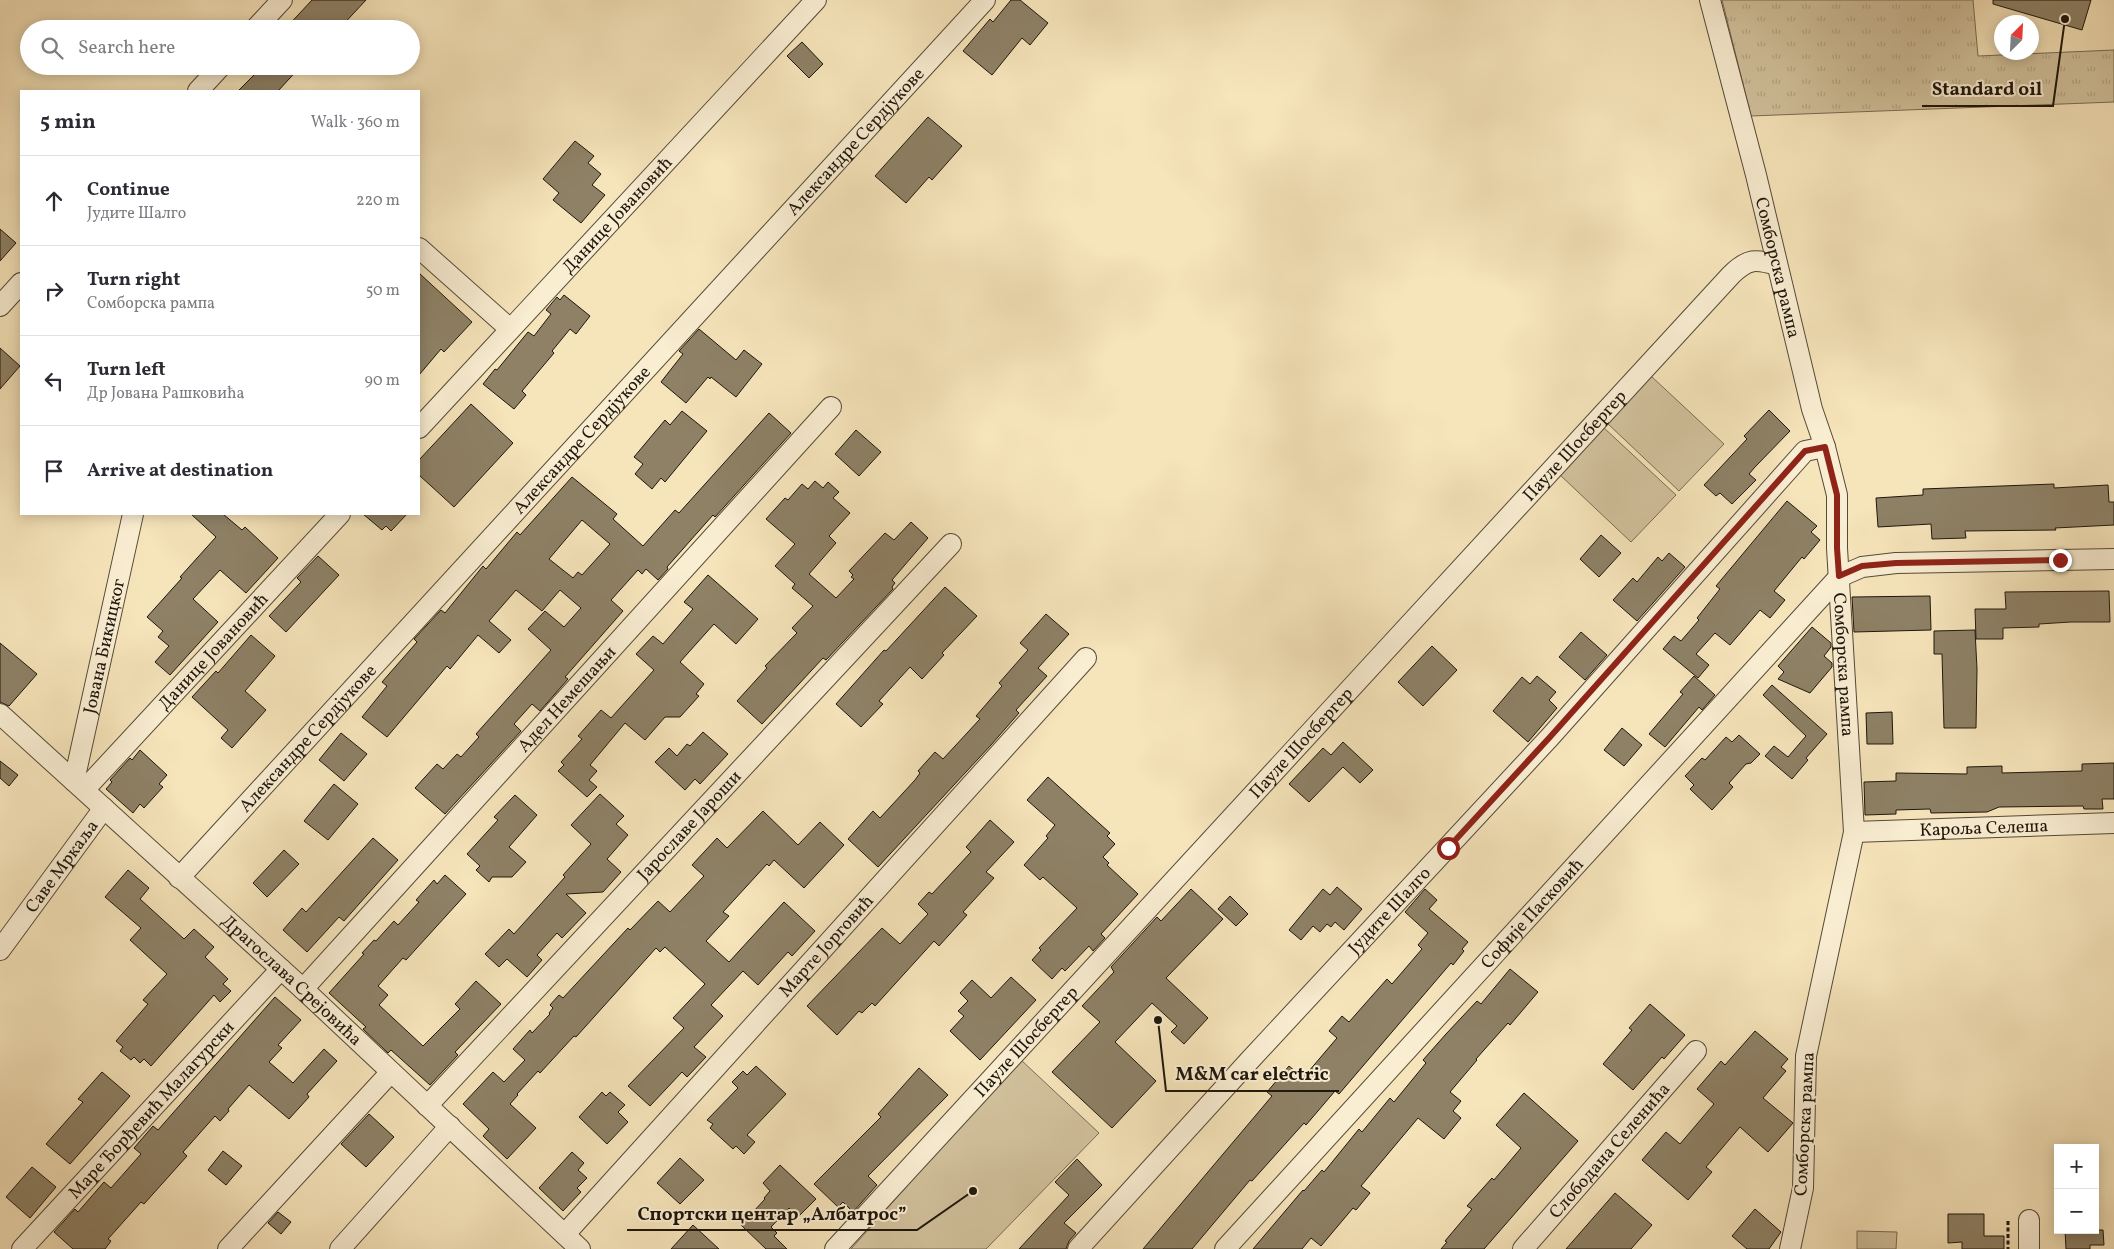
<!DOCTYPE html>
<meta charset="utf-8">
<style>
:root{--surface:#fff;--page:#f7f7f7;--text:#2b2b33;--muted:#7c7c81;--line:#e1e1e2}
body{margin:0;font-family:Vollkorn,serif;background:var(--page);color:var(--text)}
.controls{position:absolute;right:15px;bottom:15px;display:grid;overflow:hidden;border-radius:0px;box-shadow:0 2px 12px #0003}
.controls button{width:45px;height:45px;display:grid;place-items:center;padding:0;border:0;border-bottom:1px solid var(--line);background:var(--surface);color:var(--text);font:25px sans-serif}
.compass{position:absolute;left:1994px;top:15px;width:45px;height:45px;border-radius:50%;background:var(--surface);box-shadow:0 2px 12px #0003;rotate:24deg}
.stop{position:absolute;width:15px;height:15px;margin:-11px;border:4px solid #8f2418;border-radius:50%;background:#fff}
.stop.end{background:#8f2418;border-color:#fff;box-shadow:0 1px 5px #0008}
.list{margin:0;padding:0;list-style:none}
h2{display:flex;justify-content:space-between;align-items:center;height:65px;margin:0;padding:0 20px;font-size:21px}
h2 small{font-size:16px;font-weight:400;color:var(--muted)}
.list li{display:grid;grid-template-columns:32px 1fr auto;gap:15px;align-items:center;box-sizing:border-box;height:90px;padding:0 20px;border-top:1px solid var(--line)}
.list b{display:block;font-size:19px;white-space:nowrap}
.list p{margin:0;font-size:16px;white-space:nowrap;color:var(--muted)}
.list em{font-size:16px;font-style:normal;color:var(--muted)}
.icon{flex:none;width:28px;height:28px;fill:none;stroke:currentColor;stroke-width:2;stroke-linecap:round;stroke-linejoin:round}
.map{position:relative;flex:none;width:2114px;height:1249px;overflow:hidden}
.search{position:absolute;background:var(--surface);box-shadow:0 2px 12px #0003;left:20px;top:20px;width:400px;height:55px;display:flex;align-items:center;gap:12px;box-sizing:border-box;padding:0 18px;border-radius:28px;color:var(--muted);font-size:19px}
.panel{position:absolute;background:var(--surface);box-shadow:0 2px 12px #0003;left:20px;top:90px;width:400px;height:425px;border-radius:0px}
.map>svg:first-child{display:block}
.grass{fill:url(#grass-tufts);stroke:#786c54}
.pitch{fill:#d1c19c;stroke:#786c54}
.building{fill:#8e8166;stroke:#1e160c;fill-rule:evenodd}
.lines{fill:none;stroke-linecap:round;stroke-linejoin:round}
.minor-casing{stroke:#544a38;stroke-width:22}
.path{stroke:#1e160c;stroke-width:3;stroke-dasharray:4 2.5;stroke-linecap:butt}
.minor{stroke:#f9edd2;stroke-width:20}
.route{stroke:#8f2418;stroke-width:6}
.labels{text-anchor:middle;stroke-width:4;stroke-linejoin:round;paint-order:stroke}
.street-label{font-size:18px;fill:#1e160c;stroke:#f9edd2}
.leader{fill:none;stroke:#1e160c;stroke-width:2}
.callout-dot{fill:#1e160c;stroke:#f9edd2;stroke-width:2}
.callout-label{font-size:19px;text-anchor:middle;font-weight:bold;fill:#1e160c;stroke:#f9edd2;stroke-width:4;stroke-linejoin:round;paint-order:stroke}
</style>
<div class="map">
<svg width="2114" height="1249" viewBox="0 0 2114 1249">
<defs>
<pattern id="grass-tufts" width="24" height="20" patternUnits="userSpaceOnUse" patternTransform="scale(1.25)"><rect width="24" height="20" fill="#d1c19c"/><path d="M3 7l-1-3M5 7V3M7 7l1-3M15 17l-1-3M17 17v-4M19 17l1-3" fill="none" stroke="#b3a585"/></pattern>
</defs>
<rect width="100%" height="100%" fill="#f6e4ba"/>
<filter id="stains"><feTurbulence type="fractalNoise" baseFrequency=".004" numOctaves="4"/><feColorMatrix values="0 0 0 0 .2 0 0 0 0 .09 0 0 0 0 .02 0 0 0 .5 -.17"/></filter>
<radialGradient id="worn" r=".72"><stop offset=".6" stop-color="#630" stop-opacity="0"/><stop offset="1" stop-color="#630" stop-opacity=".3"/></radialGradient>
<path class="grass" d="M1722 0H1973L1978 56 2114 50V102L1751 116Z"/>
<path class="pitch" d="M1651 376 1724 444 1679 491 1607 423Z
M1603 427 1676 495 1631 542 1559 474Z
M1020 1059 1099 1133 986 1249H851Z
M1857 1231 1897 1232 1896 1249H1857Z"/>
<path class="building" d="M312 0H366L339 29H285Z
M1011 0H1020L1048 23 1030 45 1022 38 992 75 963 51 990 19 993 22Z
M1993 0H2091L2082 30 1993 4Z
M802 42 823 64 809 78 787 56Z
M263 66H301L278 91H238Z
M928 117 962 146 932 180 929 177 906 203 875 176Z
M575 141 594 156 588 163 601 174 592 185 605 195 581 223 553 200 559 193 543 179Z
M0 229 16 243 0 261Z
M419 273 472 322 444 352 441 349 419 375Z
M564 295 590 316 576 334 570 329 552 351 554 353 522 391 526 395 514 409 483 384 495 369 497 370 528 332 534 336 551 314 546 310 557 297 560 300Z
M699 329 736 360 744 350 762 364 736 397 711 377 710 379 708 377 686 403 661 382 683 354 679 351Z
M0 348 20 366 0 389Z
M471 404 513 443 454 507 419 475V460Z
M1769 410 1790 431 1755 467 1749 474 1756 480 1732 504 1720 493 1716 496 1704 485 1747 439 1744 436Z
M682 411 707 431 665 482 661 478 652 489 635 474 643 464 634 457 665 420 670 425Z
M769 413 791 433 715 517 713 515 667 567 668 569 658 580 646 569 642 574 638 570 611 600 623 611 565 677 568 679 540 711 532 704 514 724 521 731 445 814 415 788 437 764 443 769 457 754 461 757 479 737 476 734 551 650 528 629 545 611 564 627 581 608 560 590 542 611 516 590 489 621 511 640 499 653 478 635 450 669 447 666 387 737 362 717 387 686 382 682 417 642 414 639 441 610 445 613 483 566 486 569 517 532 520 535 572 477 617 514 613 519 643 546 675 510 679 513ZM582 520 610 544 582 575 578 572 573 578 549 559Z
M856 430 881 452 859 476 835 454Z
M815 481 823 488 828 482 839 492 833 498 850 513 829 536 836 543 809 574 836 598 854 579 851 577 853 575 849 571 885 533 894 540 911 522 928 538 892 580 895 583 892 587 893 589 826 660 823 658 762 724 737 701 767 668 765 666 797 633 792 628 813 606 792 588 795 584 775 566 795 544 766 519 785 498 788 500 802 484 808 489Z
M2054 484V488L2108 485 2109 502H2114V525L2055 528 2056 530 1965 531 1966 538 1932 539 1931 524 1878 527 1876 498 1923 495V489Z
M1787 501 1817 526 1811 532 1820 540 1804 559 1802 557 1774 591 1785 600 1770 618 1760 610 1730 645 1715 633 1696 654 1709 665 1698 678 1663 649 1674 636 1681 641 1699 620 1697 618 1720 589 1716 586Z
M191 514H223L242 530 245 527 278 558 246 593 220 570 193 599 218 622 170 675 155 662 169 646 158 637 163 631 147 617 182 578 180 577 216 537Z
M363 514H407L391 531 386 526 382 530Z
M1601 535 1621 553 1599 577 1580 559Z
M1669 553 1685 567 1637 621 1613 600 1633 578 1637 582 1658 557 1662 561Z
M318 556 339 575 286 632 269 616 301 582 297 578Z
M708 575 758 619 736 644 714 624 680 662 704 684 696 694 699 696 680 717H665L645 740 625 723 590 765 597 771 589 780 597 787 587 797 558 771 564 765 561 762 582 739 578 736 601 710 611 718 654 670 636 654 653 636 663 644 693 609 684 602Z
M945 587 977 616 942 653 944 655 922 679 910 667 879 701 883 704 861 727 836 704 884 650 886 651Z
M2109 591 2110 622H2071L2039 624V627L2003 628V639H1976L1975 609H2006L2005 592Z
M1930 596 1931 630 1854 632 1852 597Z
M1046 614 1069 634 1038 668 1047 676 1016 710 1019 713 991 745 878 867 848 839 873 811 880 818 915 780 920 773 918 771 935 752 943 759 980 719 976 716 1002 686 999 683 1028 650 1020 643Z
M1812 627 1831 643V647L1824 656 1832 663V667L1810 693 1778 679 1784 672 1778 666Z
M1975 630 1977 669 1976 728H1944L1942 654H1934V631Z
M1581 632 1607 655 1585 680 1559 657Z
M251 635 275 656 245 691 266 710 232 748 221 738 228 730 192 697 216 671 218 673Z
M0 643 37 674 9 706 0 702Z
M1432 646 1457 670 1423 706 1398 682Z
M1537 676 1556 692 1549 700 1557 708 1528 742 1493 711 1522 677 1530 684Z
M1694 676 1715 695 1702 710 1699 707 1665 747 1649 734 1683 694 1680 692Z
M1772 685 1827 734 1806 758 1808 760 1792 779 1765 756 1774 746 1788 757 1806 736 1763 695Z
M1892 712 1893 744H1867L1866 713Z
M1622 728 1642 745 1624 766 1604 750Z
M703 732 728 754 700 784 695 779 685 790 655 762 669 748 677 756 687 744 690 746Z
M341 733 367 754 344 781 319 760Z
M1739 735 1760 754 1751 763 1746 764 1729 783 1733 787 1712 810 1690 789 1694 785 1685 776 1702 758 1705 760 1726 737 1732 742Z
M1343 742 1373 770 1360 783 1343 767 1309 802 1289 784 1323 748 1331 755Z
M140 750 167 775 159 784 163 787 144 808 140 804 133 813 106 789 112 782 110 780 130 758 132 760Z
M0 761 18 775 9 786 0 778Z
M2114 763V799H2102L2103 809H2084L2083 806 1999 807 1987 812 1931 813 1930 809 1896 810V814L1865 815 1864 782 1896 781V773L1967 774V767L2002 766V773L2082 771V764Z
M1048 777 1110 833 1107 836 1115 844 1103 857 1109 863 1107 865 1138 894 1101 934 1105 938 1093 951 1089 946 1065 971 1062 968 1052 979 1032 960 1041 950 1039 948 1077 908 1043 877 1040 880 1024 865 1048 838 1046 836 1055 825 1027 800Z
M334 784 358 804 328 840 304 821Z
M600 794 624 816 616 824 628 835 607 859 621 872 603 892 566 894 586 913 562 938 557 933 537 955 542 960 527 977 507 959 499 967 485 954 509 929 514 934 565 877 563 875 591 844 571 825Z
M515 795 537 815 509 847 526 862 512 877H492L489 882 476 870 480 866 467 854 498 820 494 817Z
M763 811 798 845 820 822 844 845 804 888 774 860 769 866 767 864 723 912 729 916 706 941 729 962 784 902 815 931 792 956 788 952 758 985 743 971 711 1005 723 1016 694 1047 706 1057 687 1077 682 1072 650 1106 628 1086 684 1028 673 1018 705 984 665 947 660 952 656 948 576 1037 574 1036 540 1073 538 1071 517 1094 518 1095 510 1104 536 1128 507 1159 483 1136 489 1129 463 1104 493 1072 504 1082 525 1060 513 1049 530 1030 532 1033 550 1014 549 1013 553 1008 550 1005 559 995 563 998 628 928 630 930 658 901 670 912 704 876 692 865 717 838 727 848Z
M990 820 1014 842 986 872 994 878 963 912 967 915 939 946 934 941 875 1006 872 1003 862 1013 859 1011 837 1035 807 1006 882 928 900 944 928 914 918 904 929 892 932 894 971 852 966 847Z
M373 838 398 860 344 921 339 917 307 952 283 930 302 908 306 912Z
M284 850 299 864 267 897 253 883Z
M128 870 149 888 140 899 184 939 194 929 214 947 205 957 228 979 223 984 231 991 220 1002 214 995 151 1066 144 1059 140 1063 134 1057 131 1060 120 1051 123 1047 116 1041 148 1004 143 1000 167 974 130 940 141 928 105 897Z
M445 875 466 894 406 960 403 958 378 986 388 995 379 1005 423 1046 460 1009 455 1004 476 981 501 1004 455 1052 458 1055 430 1085 391 1050 388 1053 363 1029 366 1027 329 993 364 954 362 953 374 940 376 941 394 921 398 925 419 902 416 900 434 880 437 884Z
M1337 887 1362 909 1344 930 1335 922 1331 927 1327 924 1320 932 1313 926 1301 940 1289 930 1323 889 1330 895Z
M1191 889 1223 919 1166 978 1208 1018 1184 1044 1171 1032 1177 1026 1152 1003 1115 1042 1156 1081 1112 1128 1052 1072 1100 1022 1082 1006 1114 972 1111 967 1157 917 1161 921Z
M1425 889 1437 900 1429 909 1468 942 1462 949 1464 951 1453 965 1451 963 1339 1094 1335 1091 1306 1125 1304 1123 1252 1181 1250 1180 1192 1249H1143L1272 1096 1267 1092 1289 1066 1303 1078 1337 1038 1329 1031 1342 1016 1349 1022 1387 979 1392 984 1422 949 1418 945 1428 933 1405 912Z
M1230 896 1248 914 1236 926 1218 909Z
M1510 969 1538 992 1510 1025 1508 1023 1476 1059 1477 1060 1450 1092 1461 1101 1453 1111 1461 1118 1444 1139 1418 1118 1361 1186 1370 1193 1356 1210 1353 1208 1321 1246 1311 1238 1302 1249H1253L1303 1190 1304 1191 1322 1170 1324 1172 1359 1129 1362 1132 1390 1098 1394 1102 1426 1063 1423 1060 1446 1034 1477 1001 1481 1004Z
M1011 977 1036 1000 980 1060 950 1031 964 1016 958 1011 968 1001 960 993 972 980 991 998Z
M275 997 301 1020 278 1045 282 1048 269 1062 293 1083 324 1049 337 1061 307 1094 309 1097 289 1119 249 1085 228 1109 229 1111 220 1121 215 1116 183 1152 187 1156 144 1204 141 1202 108 1239 111 1241 105 1249H73L54 1232 75 1209 78 1212 104 1182 111 1188 141 1154 134 1148 153 1126 158 1130Z
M1650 1004 1685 1035 1664 1059 1662 1057 1633 1090 1603 1064 1632 1030 1629 1028Z
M1755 1031 1788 1059 1781 1067 1786 1071 1763 1098 1793 1123 1768 1152 1740 1127 1706 1167 1712 1172 1688 1200 1642 1160 1666 1132 1680 1144 1714 1104 1697 1089 1721 1061 1725 1065Z
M756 1066 786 1094 747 1135 755 1142 744 1154 736 1146 733 1149 710 1128 713 1124 707 1120 738 1088 732 1082 743 1071 747 1075Z
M919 1068 948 1095 868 1176 877 1185 853 1212 843 1202 838 1207 814 1184 881 1117 878 1114Z
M102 1072 130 1096 70 1164 46 1144 83 1102 78 1099Z
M602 1092 606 1096 610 1092 625 1105 618 1112 628 1122 607 1144 579 1117Z
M1524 1093 1578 1141 1484 1249H1441L1447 1242 1445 1241 1472 1209 1467 1206 1492 1178 1494 1180 1521 1148 1496 1125Z
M369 1114 394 1137 366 1167 341 1144Z
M223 1151 242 1166 226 1185 208 1170Z
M572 1152 584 1163 578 1170 587 1178 577 1188 581 1192 563 1211 539 1188Z
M680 1158 704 1180 680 1204 657 1183Z
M1077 1159 1102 1185 1064 1223 1076 1233 1069 1241 1066 1249H1019L1069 1195 1055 1182Z
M780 1165 816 1199 798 1217 789 1208 771 1227 777 1233 774 1236 787 1249H766L741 1225 765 1199 764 1198 770 1191 763 1183Z
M32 1167 56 1187 30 1218 6 1197Z
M1615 1193 1652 1225 1631 1249H1566Z
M1755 1209 1781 1232 1769 1249H1747L1732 1236Z
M278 1212 291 1222 281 1234 268 1223Z
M1948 1214H1984V1236H2004V1249H1962V1242L1948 1243Z
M693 1225 719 1249H671Z
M2065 1230H2103L2104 1245H2090V1249H2066Z"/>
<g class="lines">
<defs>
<g id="minor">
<path id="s1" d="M1710 0 1756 175 1812 409 1825 447 1837 495V548L1854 832 1806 1056 1803 1188 1790 1249"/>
<path d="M255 29 282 0"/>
<path d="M198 91 221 66"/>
<path d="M419 248 510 329"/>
<path d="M0 306 21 283"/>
<path id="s2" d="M419 428 816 0"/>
<path id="s3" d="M0 714 303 989 580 1249"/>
<path id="s4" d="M74 781 133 514"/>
<path id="s5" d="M85 789 340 514"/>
<path id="s6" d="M1854 832 2114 823"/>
<path id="s7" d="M179 878 985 0"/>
<path id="s8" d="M0 950 104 808"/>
<path id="s9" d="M303 989 831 407"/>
<path id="s10" d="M427 1106 951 544"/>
<path d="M2029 1220V1249"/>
<path id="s11" d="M565 1234 1086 658"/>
<path id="s12" d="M22 1249 281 969"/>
<path d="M228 1249 391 1072"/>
<path d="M340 1249 450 1126"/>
<path id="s13" d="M835 1249 1731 275C1748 258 1756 259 1777 265"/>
<path id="s14" d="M1078 1249 1250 1060 1550 737 1805 451 1825 447"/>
<path id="s15" d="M1225 1249 1839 577 1862 567 1896 563 2114 559"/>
<path id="s16" d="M1523 1249 1696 1051"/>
</g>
</defs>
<use href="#minor" class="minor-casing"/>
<path class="path" d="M2008 1221V1249"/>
<use href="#minor" class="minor"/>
</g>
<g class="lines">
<path class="route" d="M1448 848 1550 737 1805 451 1825 447 1837 495V548L1839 576 1862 566 1896 563 2060 560"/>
</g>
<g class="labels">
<g class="street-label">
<text dy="6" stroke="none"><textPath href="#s7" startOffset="1000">Александре Сердјукове</textPath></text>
<text dy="6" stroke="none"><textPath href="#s2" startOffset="291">Данице Јовановић</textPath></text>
<text dy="6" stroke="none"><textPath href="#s1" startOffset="276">Сомборска рампа</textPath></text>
<text dy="6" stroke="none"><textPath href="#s7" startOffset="595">Александре Сердјукове</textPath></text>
<text dy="6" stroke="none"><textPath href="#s13" startOffset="1092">Пауле Шосбергер</textPath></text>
<text dy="6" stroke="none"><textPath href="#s4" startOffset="138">Јована Бикицког</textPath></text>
<text dy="6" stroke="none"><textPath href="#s5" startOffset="188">Данице Јовановић</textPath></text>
<text dy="6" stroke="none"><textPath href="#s1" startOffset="681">Сомборска рампа</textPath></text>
<text dy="6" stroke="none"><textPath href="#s9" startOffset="392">Адел Немешањи</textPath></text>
<text dy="6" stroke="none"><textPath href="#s7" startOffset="190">Александре Сердјукове</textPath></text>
<text dy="6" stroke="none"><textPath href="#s13" startOffset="688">Пауле Шосбергер</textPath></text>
<text dy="6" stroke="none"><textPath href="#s10" startOffset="384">Јарославе Јароши</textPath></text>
<text dy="6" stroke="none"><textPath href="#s6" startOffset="130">Кароља Селеша</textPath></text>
<text dy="6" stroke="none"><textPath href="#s8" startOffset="104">Саве Мркаља</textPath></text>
<text dy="6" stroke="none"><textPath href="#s14" startOffset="460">Јудите Шалго</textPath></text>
<text dy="6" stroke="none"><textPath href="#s15" startOffset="455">Софије Пасковић</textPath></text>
<text dy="6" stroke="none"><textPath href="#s11" startOffset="389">Марте Јорговић</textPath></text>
<text dy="6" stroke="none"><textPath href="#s3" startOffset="395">Драгослава Срејовића</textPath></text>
<text dy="6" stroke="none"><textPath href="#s13" startOffset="282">Пауле Шосбергер</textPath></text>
<text dy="6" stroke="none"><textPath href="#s12" startOffset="190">Маре Ђорђевић Малагурски</textPath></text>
<text transform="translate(1804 1124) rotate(-87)" y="6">Сомборска рампа</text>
<text dy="6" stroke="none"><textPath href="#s16" startOffset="131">Слободана Селенића</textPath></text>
</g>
</g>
<path class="leader" d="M2065 19L2053 106H1922M1158 1020L1166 1091H1339M973 1191L917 1230H627"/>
<g class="callout-dot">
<circle cx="2065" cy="19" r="5"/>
<circle cx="1158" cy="1020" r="5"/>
<circle cx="973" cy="1191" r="5"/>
</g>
<g class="callout-label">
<text x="1987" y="95">Standard oil</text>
<text x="1252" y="1080">M&amp;M car electric</text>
<text x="772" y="1220">Спортски центар „Албатрос”</text>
</g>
<rect width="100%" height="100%" filter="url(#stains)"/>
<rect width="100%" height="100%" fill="url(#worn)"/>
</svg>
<div class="controls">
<button>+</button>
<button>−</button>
</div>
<svg class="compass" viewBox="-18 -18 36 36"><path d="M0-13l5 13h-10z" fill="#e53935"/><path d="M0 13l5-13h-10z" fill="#7c7c81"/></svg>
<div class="stop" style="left:1448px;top:848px"></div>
<div class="stop end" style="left:2060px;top:560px"></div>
<div class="search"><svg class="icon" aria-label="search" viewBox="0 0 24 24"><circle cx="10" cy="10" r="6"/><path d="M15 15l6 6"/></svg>Search here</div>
<section class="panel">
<h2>5 min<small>Walk · 360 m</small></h2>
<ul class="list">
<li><svg class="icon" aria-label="ahead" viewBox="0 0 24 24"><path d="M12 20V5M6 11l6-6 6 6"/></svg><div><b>Continue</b><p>Јудите Шалго</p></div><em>220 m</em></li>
<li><svg class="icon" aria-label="right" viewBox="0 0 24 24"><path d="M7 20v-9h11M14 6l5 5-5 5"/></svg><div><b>Turn right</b><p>Сомборска рампа</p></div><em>50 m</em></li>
<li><svg class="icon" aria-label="left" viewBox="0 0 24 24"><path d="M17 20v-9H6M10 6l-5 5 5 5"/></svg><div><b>Turn left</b><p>Др Јована Рашковића</p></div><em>90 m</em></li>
<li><svg class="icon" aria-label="arrive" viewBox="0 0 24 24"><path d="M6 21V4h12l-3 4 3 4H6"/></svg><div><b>Arrive at destination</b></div></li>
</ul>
</section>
</div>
